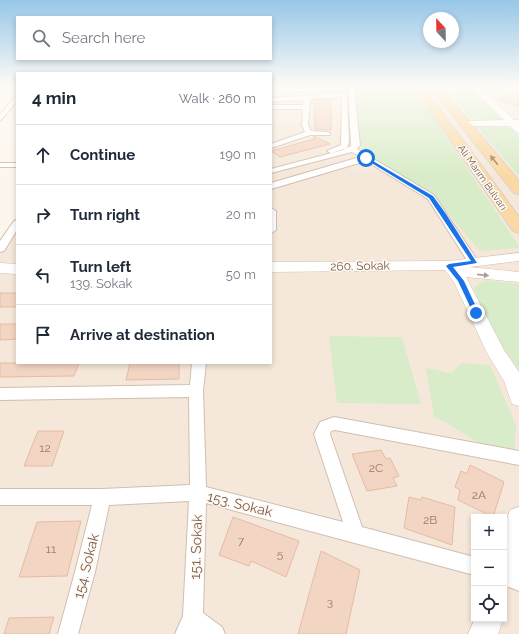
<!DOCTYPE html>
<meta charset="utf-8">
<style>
:root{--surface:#fff;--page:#f6f6f7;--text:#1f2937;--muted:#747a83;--line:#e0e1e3}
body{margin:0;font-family:Raleway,sans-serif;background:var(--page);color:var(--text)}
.controls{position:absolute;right:12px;bottom:12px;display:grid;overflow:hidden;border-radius:0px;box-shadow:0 2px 6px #0003}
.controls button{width:36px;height:36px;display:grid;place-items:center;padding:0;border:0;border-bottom:1px solid var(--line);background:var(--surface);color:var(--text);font:20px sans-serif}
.compass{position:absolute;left:423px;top:12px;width:36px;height:36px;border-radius:50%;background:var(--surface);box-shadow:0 2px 6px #0003;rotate:338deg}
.stop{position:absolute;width:12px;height:12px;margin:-9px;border:3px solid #1a73e8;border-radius:50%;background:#fff}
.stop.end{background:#1a73e8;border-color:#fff;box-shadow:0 1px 4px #0008}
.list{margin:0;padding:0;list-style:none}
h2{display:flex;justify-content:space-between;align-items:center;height:52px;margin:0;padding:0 16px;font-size:17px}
h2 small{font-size:13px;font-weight:400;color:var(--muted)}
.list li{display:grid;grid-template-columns:26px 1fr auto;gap:12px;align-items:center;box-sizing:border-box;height:60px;padding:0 16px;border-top:1px solid var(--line)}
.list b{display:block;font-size:15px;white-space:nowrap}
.list p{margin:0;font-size:13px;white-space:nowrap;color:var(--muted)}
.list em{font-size:13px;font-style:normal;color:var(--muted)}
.icon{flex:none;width:22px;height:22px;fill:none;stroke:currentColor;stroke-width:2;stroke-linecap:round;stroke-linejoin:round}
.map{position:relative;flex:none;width:519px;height:634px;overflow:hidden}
.search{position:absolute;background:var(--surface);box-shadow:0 2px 6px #0003;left:16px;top:16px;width:256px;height:44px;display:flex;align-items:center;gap:10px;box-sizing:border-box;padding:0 14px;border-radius:0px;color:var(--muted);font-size:15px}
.panel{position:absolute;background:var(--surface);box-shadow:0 2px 6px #0003;left:16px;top:72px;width:256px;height:292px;border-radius:0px}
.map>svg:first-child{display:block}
.residential{fill:#f5e8da;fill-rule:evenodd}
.green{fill:#d8ecc9}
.building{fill:#f3d5c3;stroke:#e6bba3}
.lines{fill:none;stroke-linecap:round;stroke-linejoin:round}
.street-casing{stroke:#d1beb0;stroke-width:2}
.secondary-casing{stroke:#d6c0b0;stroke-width:1}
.primary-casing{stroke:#dad1cd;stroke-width:2}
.street{fill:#fff;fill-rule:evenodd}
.secondary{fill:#fff;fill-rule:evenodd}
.primary{fill:#fbd9a5;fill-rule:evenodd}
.oneway{fill:#a18267}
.oneway2{fill:#af9d94}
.route{fill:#1a73e8}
.labels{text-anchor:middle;stroke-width:3;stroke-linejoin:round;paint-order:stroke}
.far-street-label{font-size:10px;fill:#7a5c4d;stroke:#fffaf3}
.street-label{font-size:12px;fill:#7a5c4d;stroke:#fffaf3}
.near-number-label{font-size:12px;fill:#987a6a}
.near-street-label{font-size:14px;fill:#7a5c4d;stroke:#fffaf3}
</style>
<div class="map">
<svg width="519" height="634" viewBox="0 0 519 634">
<rect width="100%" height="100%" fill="#fdf6ec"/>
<path class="residential" d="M271 87H519V634H0V240L17 216V363H271ZM474 517H504V619H474Z"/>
<path class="green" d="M356 87H413L519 246V248L480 251 436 199 362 154Z
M445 87H471L502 119V121L473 122Z
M485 126 511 128 519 135V176L477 127Z
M486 280 519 284V386L479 306 474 287Z
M329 336 402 337 421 404 337 403Z
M462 363 490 365 516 425 514 454 487 448 445 422 434 417 426 368 451 373Z"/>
<path class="building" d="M519 93V107L497 99Z
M331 99V130L315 129V104H311V100Z
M314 136 330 144 280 157 271 151 314 139Z
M0 293H17V307H0Z
M0 324H17V339L0 340Z
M0 363H79L74 376 0 377Z
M130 363H179V379L126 380Z
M38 431H64L52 466H24Z
M381 450 386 459 390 458 399 476 393 478 397 486 367 491 352 454Z
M470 465 504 482 493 517 458 500 460 490 455 487 461 471 467 474Z
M409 497 421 500 422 497 455 507 452 545 404 528Z
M233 517 299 541 286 577 251 561 249 566 219 555Z
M81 521 67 576 19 577 37 522Z
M321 551 360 570 346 634H298Z
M54 617 49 634H4L9 618Z"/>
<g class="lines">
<defs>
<path id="street" d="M271 87H340L341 88 338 90 292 92 271 91Z
M348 87H354L360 145 357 149 434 195 479 263 478 265H470L428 199 366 161 271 189V183L360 157 352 152 271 173V169L343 150 351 146Z
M344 93 347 95 345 96 347 98 349 142 347 148 331 153 327 151 341 145 342 97 310 99 308 125 311 131 328 132 330 133V135H310L271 148V144L305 132 302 125 303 109H271V105H303L304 100 271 102V98Z
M17 95V101L2 119 0 120V114Z
M0 163H17V167H0Z
M271 208 276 211V230L271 233Z
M17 220V230L4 251 0 252V241L14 221Z
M192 363H206L203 391 206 487 343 522 314 434 320 422 334 417 519 451V465L335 430 331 431 330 434 362 527 474 557V575L206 503 203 613 222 627 225 634H175L183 616 189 501 109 505 95 572 78 634H58L75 572 92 505H0V489H102L190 485 189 397 0 400V388L190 385Z
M504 565 519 571V591L504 585Z"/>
<path id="secondary" d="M471 87H479L514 120H519V133L516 132 510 126H462L460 124 462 122 465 121 504 120Z
M519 253V261L469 267 519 272V282L466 277 504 350 519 372V406L512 404 504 381 487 353 454 282 445 270 271 272V262L449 261Z
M0 263 17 264V274L0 273Z
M519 507V569L514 585 504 589V528L510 510Z
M475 619H503L498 634H468Z"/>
<path id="primary" d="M414 87H424L519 217V233L513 231Z
M430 87H440L519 181V194L514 193Z"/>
</defs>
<use href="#street" class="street-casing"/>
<use href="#secondary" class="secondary-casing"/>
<use href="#primary" class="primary-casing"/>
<use href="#street" class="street"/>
<use href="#secondary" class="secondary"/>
<use href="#primary" class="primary"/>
</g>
<defs><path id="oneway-solid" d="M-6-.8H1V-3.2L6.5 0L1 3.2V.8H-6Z"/></defs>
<use class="oneway" href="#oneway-solid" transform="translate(494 160) rotate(-129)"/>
<use class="oneway2" href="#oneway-solid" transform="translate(483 275) rotate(6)"/>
<linearGradient id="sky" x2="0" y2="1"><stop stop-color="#97c7e8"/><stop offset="0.49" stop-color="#fefbf6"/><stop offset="1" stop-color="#fefbf6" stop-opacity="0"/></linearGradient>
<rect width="519" height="176" fill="url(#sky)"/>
<path class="route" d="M366 157 433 196 446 214 477 263 453 267 464 281 479 313 478 315H474L458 281 446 266 449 264 471 261 429 198 365 159Z"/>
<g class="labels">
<g class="far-street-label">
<text transform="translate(483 177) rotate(55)" y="4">Ali Marım Bulvarı</text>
</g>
<g class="street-label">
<text transform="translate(360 266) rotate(-1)" y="4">260. Sokak</text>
</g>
<g class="near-number-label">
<text x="45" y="452">12</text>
<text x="376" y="472">2C</text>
<text x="479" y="499">2A</text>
<text x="430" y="524">2B</text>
<text x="241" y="545">7</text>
<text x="51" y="553">11</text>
<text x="280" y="558">5</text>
<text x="330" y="606">3</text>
</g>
<g class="near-street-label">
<text transform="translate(240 504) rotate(14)" y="5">153. Sokak</text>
<text transform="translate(196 547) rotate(-88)" y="5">151. Sokak</text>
<text transform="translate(86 566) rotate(-76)" y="5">154. Sokak</text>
</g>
</g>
</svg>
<div class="controls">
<button>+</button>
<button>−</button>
<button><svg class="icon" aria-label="locate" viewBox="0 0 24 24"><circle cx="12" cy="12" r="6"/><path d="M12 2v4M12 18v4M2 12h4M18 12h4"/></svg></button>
</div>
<svg class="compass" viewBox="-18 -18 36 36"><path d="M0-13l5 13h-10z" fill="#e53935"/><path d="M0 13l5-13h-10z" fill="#747a83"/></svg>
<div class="stop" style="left:366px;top:158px"></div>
<div class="stop end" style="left:476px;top:313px"></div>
<div class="search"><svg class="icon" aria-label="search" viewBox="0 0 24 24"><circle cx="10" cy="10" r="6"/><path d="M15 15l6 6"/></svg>Search here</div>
<section class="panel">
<h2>4 min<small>Walk · 260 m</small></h2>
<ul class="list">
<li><svg class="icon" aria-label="ahead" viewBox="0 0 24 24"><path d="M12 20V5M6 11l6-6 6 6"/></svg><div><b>Continue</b></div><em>190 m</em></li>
<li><svg class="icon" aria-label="right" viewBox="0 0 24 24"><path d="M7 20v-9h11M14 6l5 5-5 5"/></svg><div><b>Turn right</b></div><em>20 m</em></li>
<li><svg class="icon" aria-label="left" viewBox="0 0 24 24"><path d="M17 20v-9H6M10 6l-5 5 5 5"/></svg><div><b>Turn left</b><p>139. Sokak</p></div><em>50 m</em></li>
<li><svg class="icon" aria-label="arrive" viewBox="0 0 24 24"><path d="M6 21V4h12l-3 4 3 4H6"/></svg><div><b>Arrive at destination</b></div></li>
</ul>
</section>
</div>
